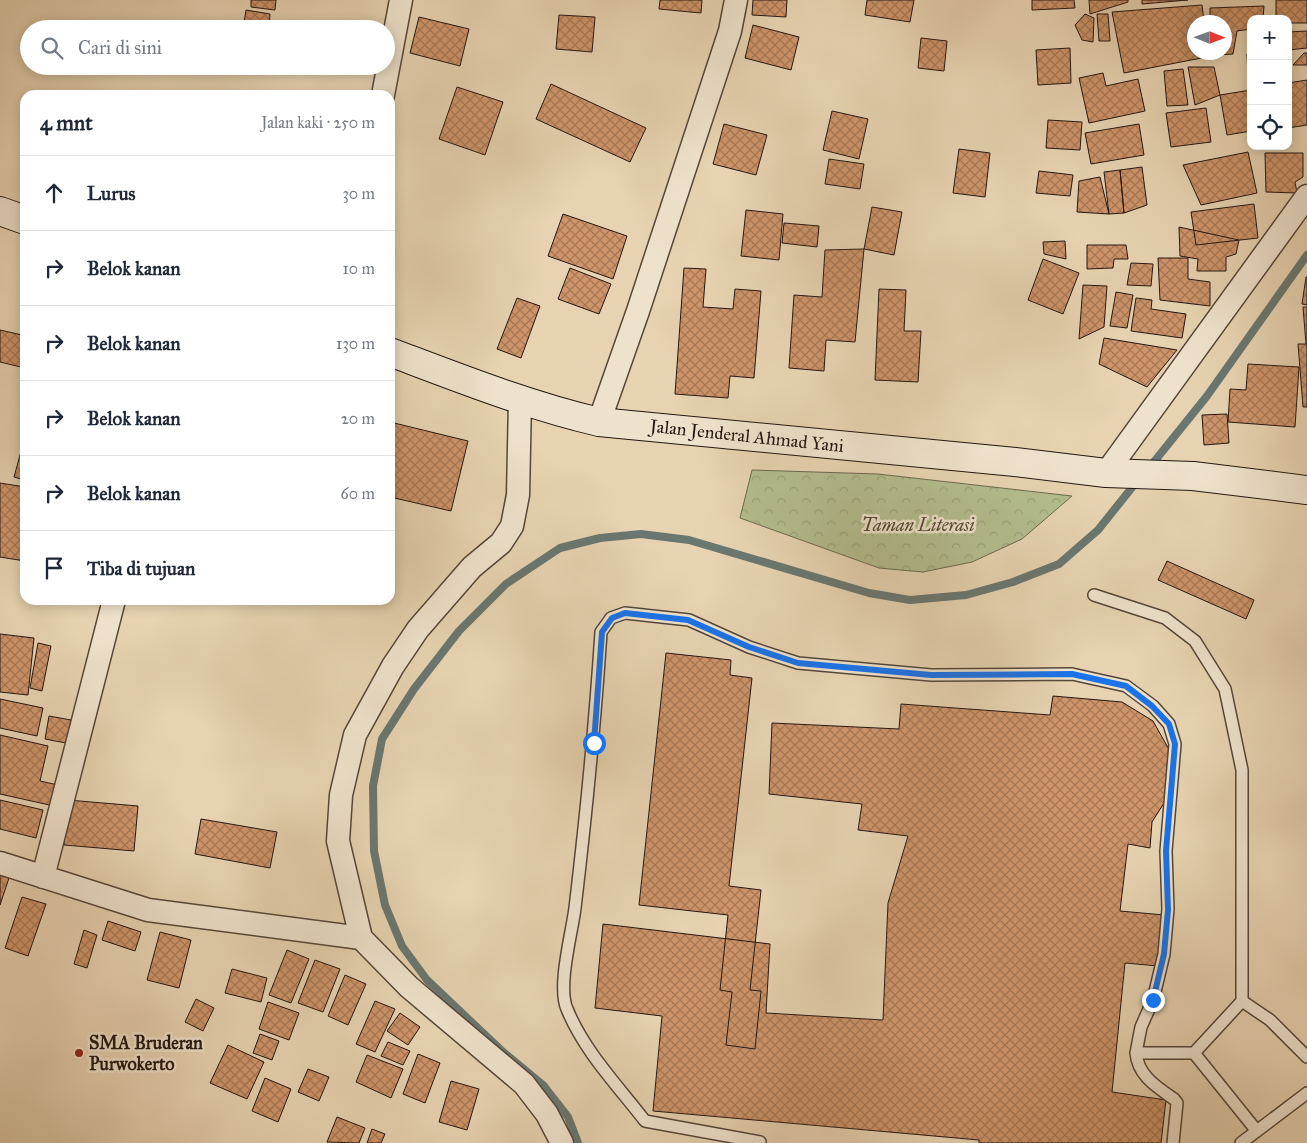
<!DOCTYPE html>
<html lang="id">
<meta charset="utf-8">
<style>
:root{--surface:#fff;--page:#f6f6f7;--text:#1f2937;--muted:#747a83;--line:#e0e1e3}
body{margin:0;font-family:"IM FELL Great Primer",serif;background:var(--page);color:var(--text)}
.controls{position:absolute;right:15px;top:15px;display:grid;overflow:hidden;border-radius:10px;box-shadow:0 2px 12px #0003}
.controls button{width:45px;height:45px;display:grid;place-items:center;padding:0;border:0;border-bottom:1px solid var(--line);background:var(--surface);color:var(--text);font:25px sans-serif}
.compass{position:absolute;left:1187px;top:15px;width:45px;height:45px;border-radius:50%;background:var(--surface);box-shadow:0 2px 12px #0003;rotate:91deg}
.stop{position:absolute;width:15px;height:15px;margin:-11px;border:4px solid #1a73e8;border-radius:50%;background:#fff}
.stop.end{background:#1a73e8;border-color:#fff;box-shadow:0 1px 5px #0008}
.list{margin:0;padding:0;list-style:none}
h2{display:flex;justify-content:space-between;align-items:center;height:65px;margin:0;padding:0 20px;font-size:21px}
h2 small{font-size:16px;font-weight:400;color:var(--muted)}
.list li{display:grid;grid-template-columns:32px 1fr auto;gap:15px;align-items:center;box-sizing:border-box;height:75px;padding:0 20px;border-top:1px solid var(--line)}
.list b{display:block;font-size:19px;white-space:nowrap}
.list em{font-size:16px;font-style:normal;color:var(--muted)}
.icon{flex:none;width:28px;height:28px;fill:none;stroke:currentColor;stroke-width:2;stroke-linecap:round;stroke-linejoin:round}
.map{position:relative;flex:none;width:1307px;height:1143px;overflow:hidden}
.search{position:absolute;background:var(--surface);box-shadow:0 2px 12px #0003;left:20px;top:20px;width:375px;height:55px;display:flex;align-items:center;gap:12px;box-sizing:border-box;padding:0 18px;border-radius:28px;color:var(--muted);font-size:19px}
.panel{position:absolute;background:var(--surface);box-shadow:0 2px 12px #0003;left:20px;top:90px;width:375px;height:515px;border-radius:15px}
.map>svg:first-child{display:block}
.forest{fill:url(#forest-crowns);stroke:#6c6a50}
.lines{fill:none;stroke-linecap:round;stroke-linejoin:round}
.stream{stroke:#697770;stroke-width:8}
.building{fill:url(#building-cross-hatch);stroke:#241711}
.lane-casing{stroke:#554639;stroke-width:14}
.street-casing{stroke:#554639;stroke-width:25}
.secondary-casing{stroke:#241711;stroke-width:30}
.lane{stroke:#efe2cc;stroke-width:11}
.street{stroke:#efe2cc;stroke-width:22}
.secondary{stroke:#efe2cc;stroke-width:28}
.route{stroke:#1a73e8;stroke-width:6}
.poi-dot{fill:#8f2418;stroke:#efe2cc;stroke-width:2}
.labels{text-anchor:middle;stroke-width:5;stroke-linejoin:round;paint-order:stroke}
.street-label{font-size:18px;fill:#241711;stroke:#efe2cc}
.park-label{font-size:18px;font-style:italic;fill:#4f4936;stroke:#efe2cc}
.poi-label{font-size:18px;font-weight:bold;fill:#241711;stroke:#efe2cc;text-anchor:start}
</style>
<div class="map">
<svg width="1307" height="1143" viewBox="0 0 1307 1143">
<defs>
<pattern id="forest-crowns" width="20" height="18" patternUnits="userSpaceOnUse" patternTransform="scale(1.25)"><rect width="20" height="18" fill="#b3bd8e"/><path d="M2 6a3 3 0 1 1 6 0M12 15a3 3 0 1 1 6 0" fill="none" stroke="#9aa279"/></pattern>
<pattern id="building-cross-hatch" width="8" height="8" patternUnits="userSpaceOnUse" patternTransform="scale(1.25)"><rect width="8" height="8" fill="#ce946a"/><path d="M0 0l8 8M0 8l8-8" fill="none" stroke="#a77856"/></pattern>
</defs>
<rect width="100%" height="100%" fill="#e7d3b1"/>
<filter id="stains"><feTurbulence type="fractalNoise" baseFrequency=".004" numOctaves="4"/><feColorMatrix values="0 0 0 0 .2 0 0 0 0 .09 0 0 0 0 .02 0 0 0 .5 -.17"/></filter>
<radialGradient id="worn" r=".72"><stop offset=".6" stop-color="#630" stop-opacity="0"/><stop offset="1" stop-color="#630" stop-opacity=".3"/></radialGradient>
<path class="forest" d="M752 470 878 474 1072 496 1022 539 972 562 923 572 879 568 740 518Z"/>
<g class="lines">
<path class="stream" d="M1149 468 1207 396 1307 255
M578 1143 568 1117 543 1085 502 1051 427 980 402 946 385 905 374 851 373 786 382 739 414 689 459 631 506 584 560 548 600 538 641 534 689 540 869 593 910 600 966 595 1013 582 1059 564 1098 530 1138 480"/>
</g>
<path class="building" d="M251 0H276L275 10 251 7Z
M660 0H702L701 13 659 9Z
M753 0H787L786 17 752 15Z
M867 0H914L910 22 865 15Z
M1032 0H1074L1075 8 1032 10Z
M1089 0H1128V2L1090 14Z
M1142 0H1188L1142 4Z
M1276 0H1307V23H1288V19H1276Z
M1202 5 1204 22H1194V52H1217V55L1124 73 1112 12Z
M1264 6 1263 19H1251V29L1237 31 1233 54 1217 55 1218 52H1224V22H1210V8Z
M246 10 270 14 269 29H243Z
M1085 14 1094 18 1093 42 1082 40 1075 25Z
M1097 14H1108L1110 41H1099Z
M559 15 595 17 592 52 556 49Z
M419 17 469 29 460 66 410 53Z
M753 25 799 37 791 70 745 58Z
M1307 31V48L1288 50V32Z
M921 38 947 41 944 71 918 68Z
M1070 48 1071 83 1038 85 1036 50Z
M1304 53H1307V65H1293Z
M1247 54H1251V75L1248 76Z
M1188 67H1214L1220 95 1195 105Z
M1183 69 1188 105 1167 106 1164 71Z
M1103 73 1106 86 1138 79 1145 111 1089 123 1079 78Z
M1307 80V125L1288 128V83Z
M551 84 646 128 630 162 536 119Z
M457 87 503 102 485 155 439 139Z
M1251 90V131L1227 135 1220 95Z
M1206 108 1211 142 1171 147 1166 113Z
M832 111 868 119 859 159 823 150Z
M1048 120 1082 122 1080 150 1046 148Z
M724 124 767 135 756 175 713 164Z
M1139 124 1144 155 1091 164 1085 133Z
M959 149 990 153 985 197 953 193Z
M1248 152 1257 193 1201 205 1183 165Z
M1265 153H1303V177L1295 182 1297 193 1266 192Z
M829 159 864 164 860 189 825 184Z
M1142 167 1147 205 1124 213 1120 170Z
M1120 170 1124 213 1109 214 1104 172Z
M1039 171 1073 175 1070 196 1036 193Z
M1100 177 1109 214 1077 212 1079 181Z
M1254 204 1258 238 1196 245 1191 212Z
M872 207 902 212 894 255 864 249Z
M746 210 783 214 779 260 741 256Z
M563 214 627 236 613 279 548 256Z
M784 223 819 226 817 247 782 243Z
M1179 227 1239 240 1236 254 1226 257V271H1197L1198 259 1180 256Z
M1065 241 1066 259 1044 254 1043 242Z
M1087 245H1126L1128 259H1114L1113 268 1087 269Z
M864 249 855 342 826 340 824 371 789 368 794 295 822 297 825 250Z
M1158 258H1188V279L1210 282V306L1160 300Z
M1043 259 1079 273 1063 314 1028 300Z
M1131 263 1153 264 1151 286 1127 285Z
M570 268 611 284 599 314 558 299Z
M684 268 706 269 703 307 733 309 735 289 761 291 754 378 730 376 728 398 675 394Z
M1306 277H1307V305L1302 304Z
M1083 285 1107 286 1104 327 1079 339Z
M879 289 906 290 904 331H921L918 382 875 380Z
M1116 292 1133 295 1127 328 1110 326Z
M517 298 540 306 521 358 497 349Z
M1136 298 1152 300 1151 309 1186 314 1182 338 1131 331Z
M1303 307H1307V407H1303L1298 344H1306Z
M25 326V368L0 362V330L22 335Z
M1104 338 1177 350 1147 387 1099 364Z
M1248 364 1299 367 1295 427 1228 422 1230 389 1246 390Z
M1227 414 1229 443 1204 445 1202 415Z
M390 422 468 441 451 511 390 497Z
M22 448 25 450V480L14 477Z
M0 483 25 487V561L0 557Z
M1167 561 1254 600 1246 619 1158 580Z
M0 634 34 638 28 695 0 692Z
M38 643 51 646 42 691 30 688Z
M666 653 731 660 730 675 752 678 729 886 761 890 750 990 761 991 755 1049 726 1045 732 992 720 990 728 915 639 905Z
M1053 696 1122 702 1153 721 1171 753 1169 795 1152 822 1150 848 1128 844 1120 911 1164 915 1158 966 1125 963 1112 1092 1166 1100 1161 1143H979V1140L653 1111 662 1016 595 1008 603 924 770 944 766 1013 883 1020 888 903 908 836 858 830 862 804 769 794 772 723 899 729 901 704 1050 715Z
M0 699 43 708 37 736 0 728Z
M49 716 71 720 66 743 45 739Z
M0 735 48 746 40 781 58 785 54 806 0 794Z
M0 800 43 810 36 838 0 829Z
M68 800 138 806 134 851 64 845Z
M201 819 277 832 270 868 195 854Z
M0 868 11 872 0 905Z
M22 897 46 904 28 956 5 948Z
M108 921 141 932 135 951 102 940Z
M84 930 97 935 87 968 74 964Z
M160 932 191 940 179 988 147 980Z
M287 950 309 959 291 1003 269 995Z
M315 960 340 969 323 1012 298 1003Z
M232 969 267 978 261 1002 225 993Z
M345 975 366 984 348 1025 328 1016Z
M196 999 214 1008 203 1031 185 1022Z
M375 1001 395 1009 375 1052 356 1044Z
M268 1002 299 1013 289 1040 259 1029Z
M400 1013 420 1027 408 1045 387 1031Z
M260 1034 279 1041 272 1060 253 1053Z
M388 1042 410 1051 403 1065 381 1056Z
M228 1045 264 1062 247 1099 210 1083Z
M418 1054 440 1063 425 1103 403 1094Z
M367 1055 403 1069 391 1098 356 1082Z
M308 1069 329 1077 319 1101 298 1092Z
M265 1078 291 1089 278 1122 252 1111Z
M451 1081 479 1089 467 1130 439 1122Z
M337 1117 365 1128 359 1143 327 1142Z
M372 1129 385 1134 381 1143H367Z"/>
<g class="lines">
<defs>
<path id="lane" d="M1094 595 1165 618 1195 641 1225 689 1242 770V1001
M1136 1053C1138 1076 1157 1087 1174 1099L1177 1103 1173 1143
M1194 1053 1242 1001 1270 1020 1307 1057
M760 1142 645 1121C618 1086 584 1051 567 1009 557 986 572 933 575 908 586 816 595 724 601 632L611 618 625 613 689 620 749 647 798 663 931 675 1072 674 1126 686 1153 706 1169 724 1175 744 1166 851 1168 909 1164 954 1153 1000 1141 1027 1136 1053H1194L1256 1130
M1241 1143 1307 1093"/>
<path id="street" d="M383 95 401 0
M520 400 518 495 512 526 501 543 472 567 418 629 393 666 355 735 341 795 338 841 361 938 409 987 524 1084 547 1114 562 1143
M599 422 638 311 730 31 736 0
M1106 473 1307 196
M0 863 148 910 361 938
M43 877 114 600"/>
<path id="secondary" d="M0 211 25 220
M390 352C459 378 527 405 599 422L1015 462 1106 473 1193 476 1307 490"/>
</defs>
<use href="#lane" class="lane-casing"/>
<use href="#street" class="street-casing"/>
<use href="#secondary" class="secondary-casing"/>
<use href="#lane" class="lane"/>
<use href="#street" class="street"/>
<use href="#secondary" class="secondary"/>
</g>
<g class="lines">
<path class="route" d="M594 743 602 632 612 618 625 613 688 620 749 647 798 663 931 675 1072 674 1126 686 1152 706 1169 724 1175 744 1166 851 1168 910 1164 954 1153 1000"/>
</g>
<circle class="poi-dot" cx="79" cy="1053" r="5"/>
<g class="labels">
<g class="street-label">
<text transform="translate(747 436) rotate(6)" y="6">Jalan Jenderal Ahmad Yani</text>
</g>
<g class="park-label">
<text x="918" y="531">Taman Literasi</text>
</g>
<g class="poi-label">
<text x="89" y="1049">SMA Bruderan<tspan x="89" dy="21">Purwokerto</tspan></text>
</g>
</g>
<rect width="100%" height="100%" filter="url(#stains)"/>
<rect width="100%" height="100%" fill="url(#worn)"/>
</svg>
<div class="controls">
<button>+</button>
<button>−</button>
<button><svg class="icon" aria-label="locate" viewBox="0 0 24 24"><circle cx="12" cy="12" r="6"/><path d="M12 2v4M12 18v4M2 12h4M18 12h4"/></svg></button>
</div>
<svg class="compass" viewBox="-18 -18 36 36"><path d="M0-13l5 13h-10z" fill="#e53935"/><path d="M0 13l5-13h-10z" fill="#747a83"/></svg>
<div class="stop" style="left:594px;top:743px"></div>
<div class="stop end" style="left:1153px;top:1000px"></div>
<div class="search"><svg class="icon" aria-label="search" viewBox="0 0 24 24"><circle cx="10" cy="10" r="6"/><path d="M15 15l6 6"/></svg>Cari di sini</div>
<section class="panel">
<h2>4 mnt<small>Jalan kaki · 250 m</small></h2>
<ul class="list">
<li><svg class="icon" aria-label="ahead" viewBox="0 0 24 24"><path d="M12 20V5M6 11l6-6 6 6"/></svg><div><b>Lurus</b></div><em>30 m</em></li>
<li><svg class="icon" aria-label="right" viewBox="0 0 24 24"><path d="M7 20v-9h11M14 6l5 5-5 5"/></svg><div><b>Belok kanan</b></div><em>10 m</em></li>
<li><svg class="icon" aria-label="right" viewBox="0 0 24 24"><path d="M7 20v-9h11M14 6l5 5-5 5"/></svg><div><b>Belok kanan</b></div><em>130 m</em></li>
<li><svg class="icon" aria-label="right" viewBox="0 0 24 24"><path d="M7 20v-9h11M14 6l5 5-5 5"/></svg><div><b>Belok kanan</b></div><em>20 m</em></li>
<li><svg class="icon" aria-label="right" viewBox="0 0 24 24"><path d="M7 20v-9h11M14 6l5 5-5 5"/></svg><div><b>Belok kanan</b></div><em>60 m</em></li>
<li><svg class="icon" aria-label="arrive" viewBox="0 0 24 24"><path d="M6 21V4h12l-3 4 3 4H6"/></svg><div><b>Tiba di tujuan</b></div></li>
</ul>
</section>
</div>
